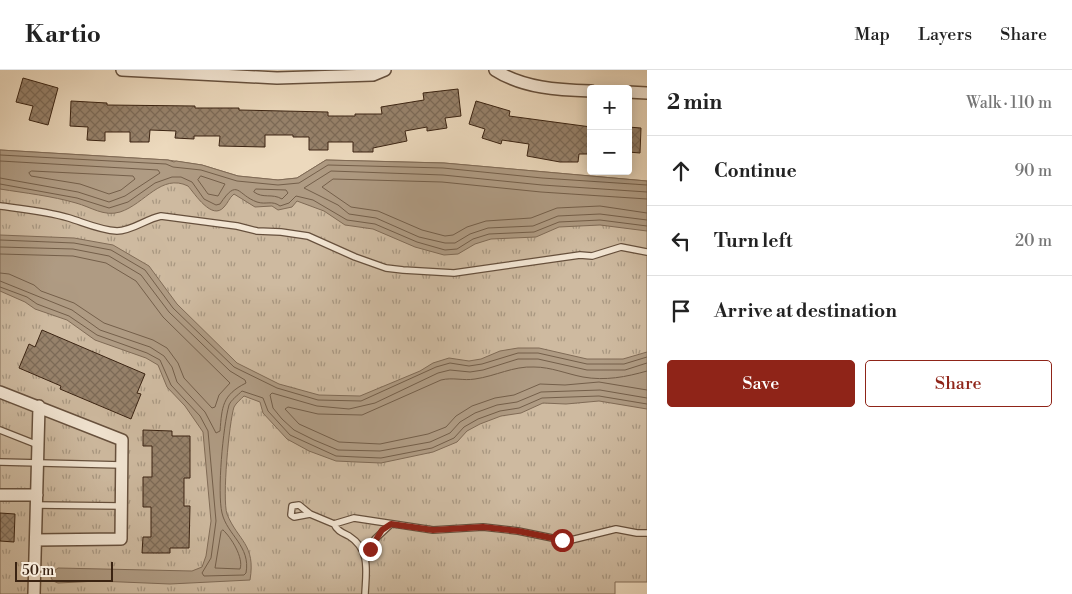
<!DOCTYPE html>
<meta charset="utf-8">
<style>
:root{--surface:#fff;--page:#f6f6f6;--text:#222;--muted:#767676;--line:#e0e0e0;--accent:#8f2418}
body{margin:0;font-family:"Libre Bodoni",serif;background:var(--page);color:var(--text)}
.controls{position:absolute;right:15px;top:15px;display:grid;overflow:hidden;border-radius:5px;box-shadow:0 2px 12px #0003}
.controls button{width:45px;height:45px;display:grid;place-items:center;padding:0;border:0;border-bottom:1px solid var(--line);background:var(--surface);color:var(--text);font:25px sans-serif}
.scale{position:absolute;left:15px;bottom:12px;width:98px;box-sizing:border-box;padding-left:5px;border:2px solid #3a2312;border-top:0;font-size:14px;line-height:18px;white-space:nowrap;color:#3a2312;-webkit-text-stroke:4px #f3e6d4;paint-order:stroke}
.stop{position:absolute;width:15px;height:15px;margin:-11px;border:4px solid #8f2418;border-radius:50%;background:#fff}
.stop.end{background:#8f2418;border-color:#fff;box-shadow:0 1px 5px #0008}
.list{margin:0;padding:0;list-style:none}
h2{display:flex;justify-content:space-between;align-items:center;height:65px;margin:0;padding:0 20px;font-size:21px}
h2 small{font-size:16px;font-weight:400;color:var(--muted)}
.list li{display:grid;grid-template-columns:32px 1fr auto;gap:15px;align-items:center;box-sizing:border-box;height:70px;padding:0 20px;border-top:1px solid var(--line)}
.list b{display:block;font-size:19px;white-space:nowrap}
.list em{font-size:16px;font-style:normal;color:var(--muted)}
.actions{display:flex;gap:10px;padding:15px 20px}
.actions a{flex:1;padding:11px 0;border:1px solid var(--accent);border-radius:5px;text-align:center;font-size:18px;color:var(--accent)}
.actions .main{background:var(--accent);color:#fff}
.icon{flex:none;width:28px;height:28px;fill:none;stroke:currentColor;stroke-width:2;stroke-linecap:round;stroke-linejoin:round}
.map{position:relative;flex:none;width:647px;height:524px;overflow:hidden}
header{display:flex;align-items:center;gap:30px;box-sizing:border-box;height:70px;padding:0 25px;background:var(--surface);border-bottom:1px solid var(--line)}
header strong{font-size:24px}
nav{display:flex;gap:28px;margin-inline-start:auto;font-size:18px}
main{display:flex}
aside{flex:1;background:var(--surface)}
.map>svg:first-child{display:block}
.grass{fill:url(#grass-tufts);stroke:#846e59}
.water{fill:#af9b83;stroke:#806b56}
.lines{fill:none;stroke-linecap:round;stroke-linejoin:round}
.shore{stroke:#745f4a;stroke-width:1}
.building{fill:url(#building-cross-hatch);stroke:#3a2312}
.service-casing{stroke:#66503d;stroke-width:8}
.minor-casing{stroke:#66503d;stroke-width:14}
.service{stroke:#f3e6d4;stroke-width:5.5}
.minor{stroke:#f3e6d4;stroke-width:11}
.route{stroke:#8f2418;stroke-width:6}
</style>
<header>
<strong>Kartio</strong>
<nav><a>Map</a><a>Layers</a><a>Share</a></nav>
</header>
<main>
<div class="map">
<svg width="647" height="524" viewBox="0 0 647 524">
<defs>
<pattern id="grass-tufts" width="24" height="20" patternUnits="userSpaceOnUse" patternTransform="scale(1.25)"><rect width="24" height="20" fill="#cebaa0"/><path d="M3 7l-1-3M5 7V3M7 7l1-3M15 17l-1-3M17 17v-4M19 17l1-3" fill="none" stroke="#a89781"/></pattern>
<pattern id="building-cross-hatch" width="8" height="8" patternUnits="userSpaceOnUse" patternTransform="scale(1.25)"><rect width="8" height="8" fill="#97826b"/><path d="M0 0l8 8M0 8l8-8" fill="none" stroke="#7c6a57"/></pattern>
</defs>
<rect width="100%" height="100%" fill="#ecd9bd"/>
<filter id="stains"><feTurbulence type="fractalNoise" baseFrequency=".004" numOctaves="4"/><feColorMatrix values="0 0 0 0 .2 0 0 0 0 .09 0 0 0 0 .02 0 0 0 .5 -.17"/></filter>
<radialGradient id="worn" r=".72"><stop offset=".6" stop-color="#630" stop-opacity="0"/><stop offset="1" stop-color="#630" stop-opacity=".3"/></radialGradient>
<path class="grass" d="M0 80 168 90 202 95 238 106 278 110 297 108 326 90 444 93 647 111V512H615V524H0Z"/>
<path class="water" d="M0 80 168 90 174 92 176 91 202 95 238 106 278 110 297 108 326 90 444 93 647 111V161L600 155 559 157 536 167 491 169 475 174 458 184 444 185 415 177 373 159 345 155 324 141 297 131 292 137 278 140 272 136 255 137 234 124C229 128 228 133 224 137 212 151 195 124 188 116 161 103 145 134 120 142 104 147 91 137 76 133 52 126 25 123 0 119Z
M0 165 74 168 113 175 149 196 177 234 237 293 279 314 319 325 360 326 420 301 433 293 449 288 469 291 481 289 500 281 518 278H539L587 289H623L647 282V339L599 331 566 334 543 333 521 343 501 346 480 354 467 361 457 372 433 382 381 393 357 392 336 391 309 381 287 369 263 343 260 332 244 326C241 329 236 333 234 337 229 353 222 429 227 444 238 471 256 474 250 510L170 514 98 511 58 513 53 511 51 508 54 501 58 498 192 501 202 497 206 486 211 451 203 362 185 336 167 317 158 295 146 288 95 270 67 250 35 239 25 232 0 221Z"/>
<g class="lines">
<path class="shore" d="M0 85 166 94 173 97 201 100 237 111 278 115 299 113 328 95 443 98 542 108 647 115
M0 91 158 100 160 103 125 126 109 132 78 122 0 108
M32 101 133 106 135 109 121 120 109 124 80 114 31 106 29 103Z
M201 106 225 114 218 126 208 124 198 110Z
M0 114 77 128 109 138 128 132 155 113 172 107H181L192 112 204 129 216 135 220 134C238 107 237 125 257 132 266 135 272 130 280 136L289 133 296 126 313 130 347 150 375 154 417 172 445 180 457 179 473 169 489 164 534 162 559 152 600 150 647 156
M256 119 286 120 288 123 282 129C272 123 263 129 254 122Z
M647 122 542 115 443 105 331 101 304 118 338 135 349 144 376 148 419 167 445 173H455L470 164 488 158 533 156 558 146 600 144 647 150
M647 129 541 122 442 112 333 109 322 117 351 137 378 141 422 160 445 166 453 165 467 157 486 151 531 148 557 138 600 136 647 143
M0 170 74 173 111 180 145 200 173 238 234 297 277 318 318 330 361 331 436 297 450 293 469 296 482 294 518 283H538L587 294H624L647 287
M0 177 73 179 109 186 141 205 169 242 230 301 245 310 246 313C222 325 222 337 220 361L216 363 205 342 177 312 172 297 164 286 150 277 100 260 72 240 0 211
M0 184 73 186 106 193 136 211 163 247 230 313 219 325 215 337 212 338 184 308 178 293 167 278 153 270 104 253 74 233 41 221 34 215 9 204 0 203
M0 217 27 227 37 234 69 246 97 265 147 283 160 290 171 315 200 346 208 361 216 451 211 488 202 503 204 506 244 505 246 503C251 476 227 465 222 443 217 422 223 357 229 335 231 330 238 325 242 321L263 328 268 341 290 365 336 386 357 387 381 388 432 378 454 368 464 357 478 349 500 341 519 338 542 328 599 326 647 334
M647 293 625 300H587L538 289H518L483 300 470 302 450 300 438 303 375 333 349 339 317 336 272 323 270 325 273 338 282 349 294 360 314 370 338 380 380 381 430 372 450 363 460 352 475 343 497 335 517 332 541 322 600 320 647 328
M647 301C626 307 605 311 583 307 567 304 551 297 534 297 513 296 496 306 475 309 463 311 453 307 441 310L362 345 318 344 288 337 285 339 299 354 339 372 380 374 428 364 446 357 456 346 472 336 495 328 514 325 540 314 565 315 599 312 647 320
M223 460C231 467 244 488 240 499L215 498 221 462Z"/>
</g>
<path class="building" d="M23 8 58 18 48 55 29 50 33 36 16 32Z
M458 19 461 46 445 48 447 58 427 61V57L405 61 407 71 373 78V82H353V72H328V80H309V67H293V65H265V77L219 76 220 66H194V69L175 68 176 61 150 60 149 72H130V62H105V71L87 70 88 57 70 56 71 31 107 33V35L195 36V38H239V40L328 42V46H355V44H382L381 37 424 30 423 23Z
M476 31 510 41 509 46 591 57V84H579L578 92H560L527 86 529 74 502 70 501 74 482 68 485 59 469 54Z
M628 57 641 58 640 83 628 82Z
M42 260 145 304 137 323 141 324 131 349 60 319 61 316 19 298 29 274 35 277Z
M143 360 172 361V366H190V408H184V436H190L189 478H170V483H142L143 467H151V437H143V407H152V376H143Z
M0 443 15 444 14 472 0 471Z"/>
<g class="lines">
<defs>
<path id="service" d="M0 136C23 139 46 141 69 148 85 153 100 160 117 161 132 161 146 149 161 146L237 156 257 161 281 162 308 166 355 187 386 198 403 200 454 203 580 185 592 186 621 177 647 182
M0 360 38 375
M0 392 122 395
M36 435 121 436
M310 444 294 447 291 445 292 436 299 435 310 444 334 454 354 448 433 460 483 457 518 461 567 471 616 459 637 463H647
M334 454C337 461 343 463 349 466 371 480 366 502 365 524
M366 488 375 469 391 454"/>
<path id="minor" d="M122 0 277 8 373 5 385 0
M495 0C523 18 558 20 591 21
M628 22 647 23
M0 322 122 370 121 469 36 470
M0 425H37
M34 524 39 336"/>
</defs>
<use href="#service" class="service-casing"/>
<use href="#minor" class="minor-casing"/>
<use href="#service" class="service"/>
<use href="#minor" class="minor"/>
</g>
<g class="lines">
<path class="route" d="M370 479 382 460 391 454 433 460 483 457 518 461 562 470"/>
</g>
<rect width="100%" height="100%" filter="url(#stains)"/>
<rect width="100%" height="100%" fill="url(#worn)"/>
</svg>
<div class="controls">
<button>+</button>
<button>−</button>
</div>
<div class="scale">50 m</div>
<div class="stop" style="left:562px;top:470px"></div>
<div class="stop end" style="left:370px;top:479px"></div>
</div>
<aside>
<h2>2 min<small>Walk · 110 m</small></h2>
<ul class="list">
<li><svg class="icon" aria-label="ahead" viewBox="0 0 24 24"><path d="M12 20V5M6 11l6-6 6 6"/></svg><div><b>Continue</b></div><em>90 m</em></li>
<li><svg class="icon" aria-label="left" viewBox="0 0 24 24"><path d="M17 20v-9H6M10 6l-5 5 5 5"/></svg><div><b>Turn left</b></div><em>20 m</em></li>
<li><svg class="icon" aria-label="arrive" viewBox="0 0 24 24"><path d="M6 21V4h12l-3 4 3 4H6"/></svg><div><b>Arrive at destination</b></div></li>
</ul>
<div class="actions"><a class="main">Save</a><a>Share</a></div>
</aside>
</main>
